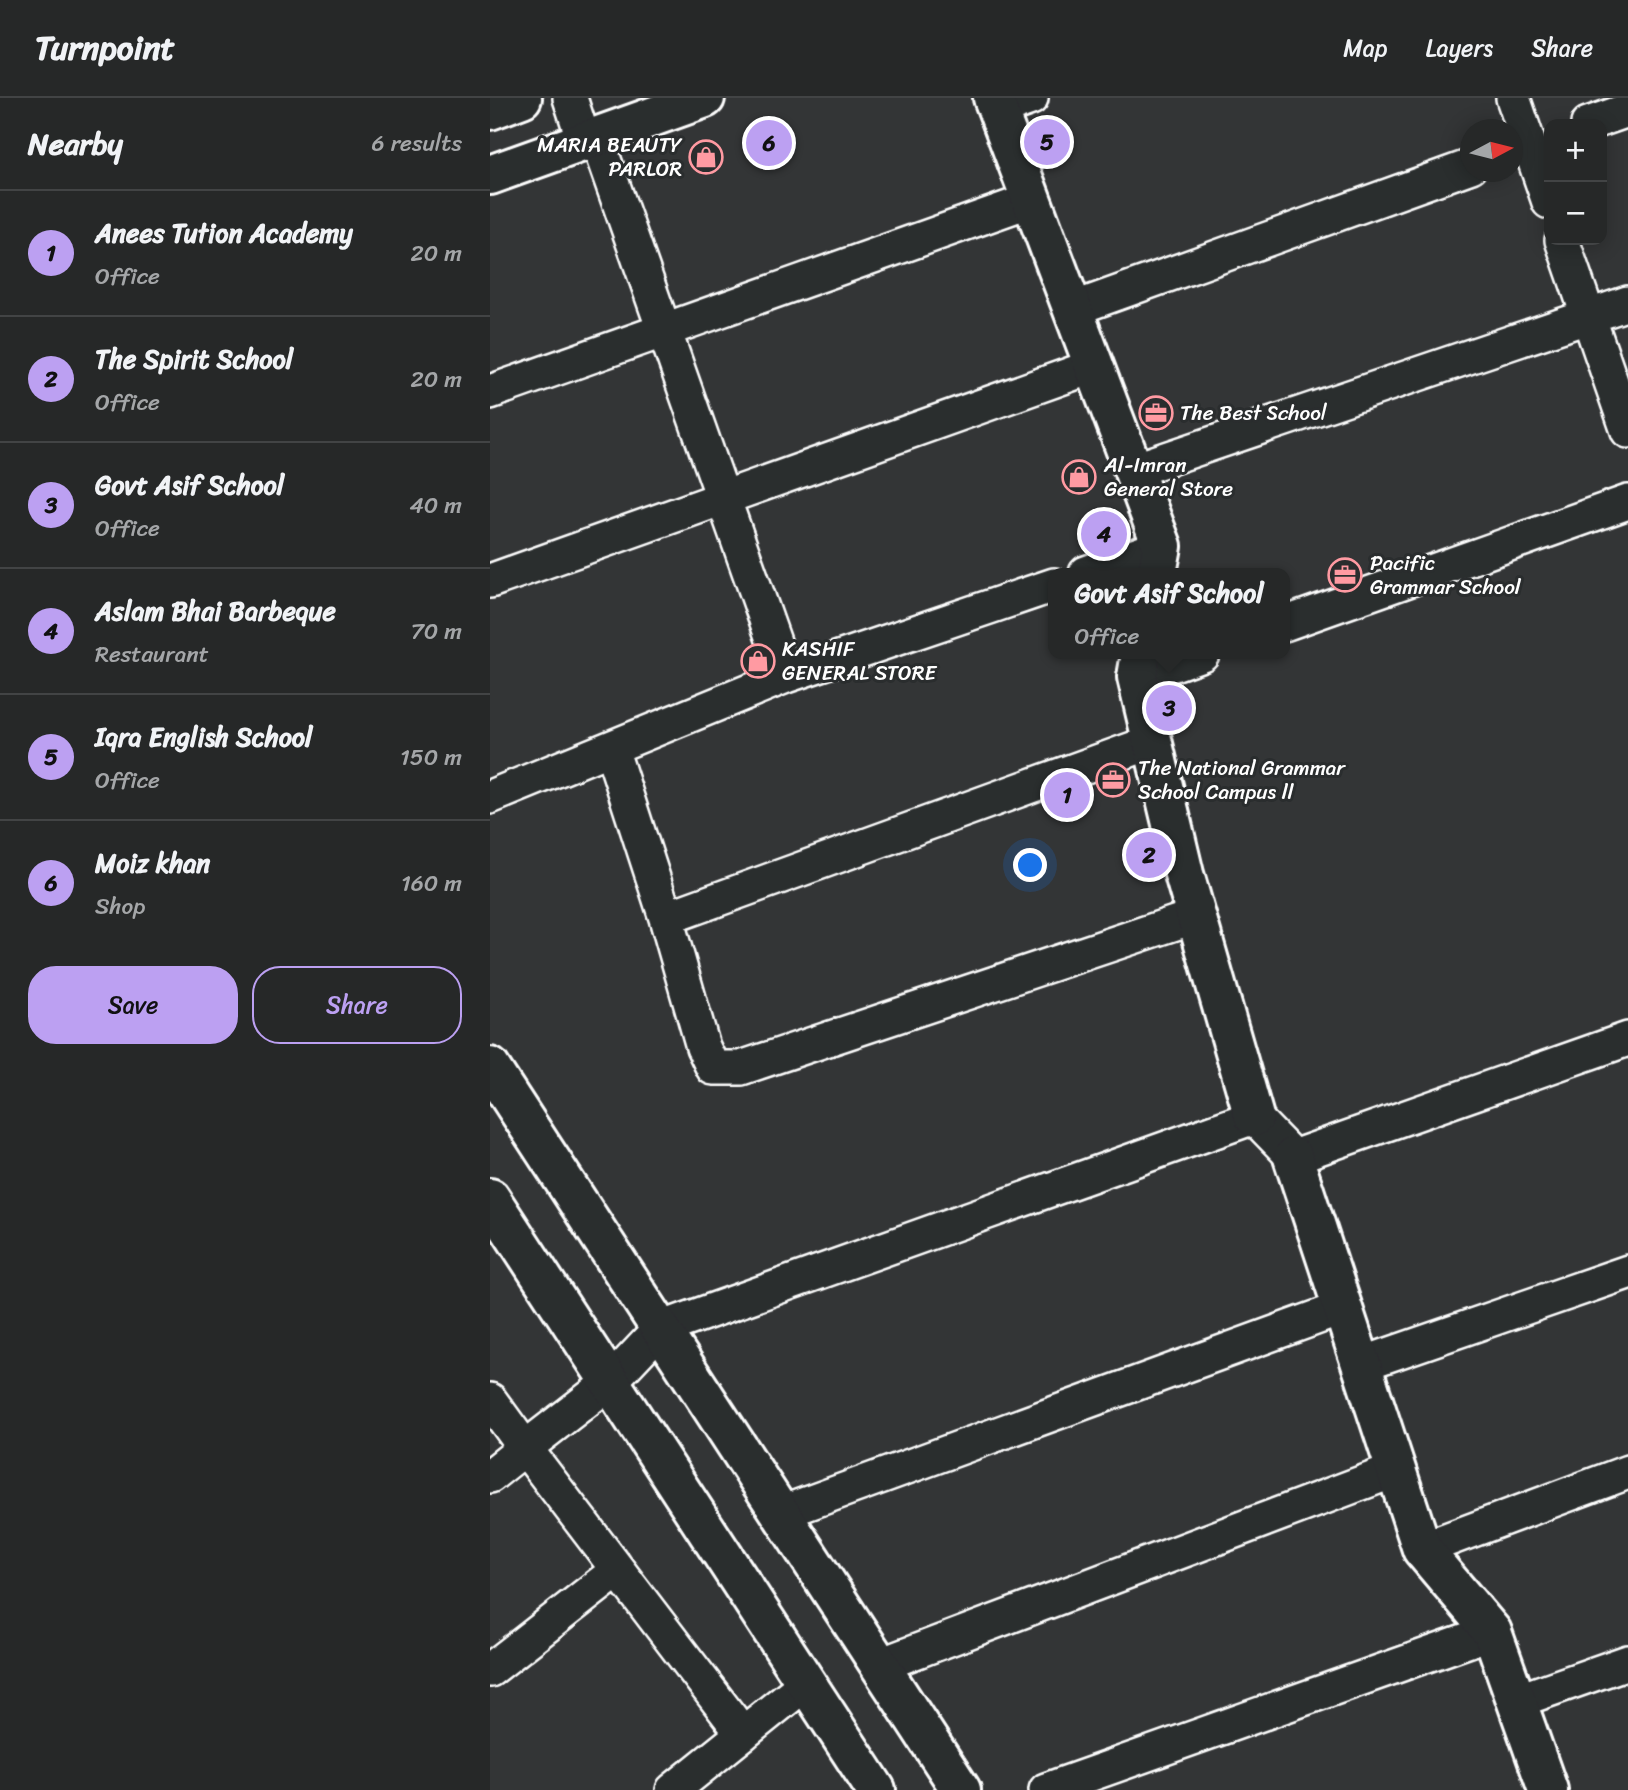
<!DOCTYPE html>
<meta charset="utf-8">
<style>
:root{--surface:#262828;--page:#2e3030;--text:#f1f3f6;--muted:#a4a6a8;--line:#424445;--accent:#bca0f2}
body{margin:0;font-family:Sriracha,sans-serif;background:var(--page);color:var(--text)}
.controls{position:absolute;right:21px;top:21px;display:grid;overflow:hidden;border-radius:14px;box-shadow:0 4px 18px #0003}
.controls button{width:63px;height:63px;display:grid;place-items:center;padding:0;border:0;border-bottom:2px solid var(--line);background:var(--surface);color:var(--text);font:35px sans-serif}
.compass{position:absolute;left:970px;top:21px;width:63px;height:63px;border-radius:50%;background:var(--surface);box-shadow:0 4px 18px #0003;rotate:83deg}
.you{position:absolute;left:541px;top:768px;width:24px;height:24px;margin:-18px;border:5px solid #fff;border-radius:50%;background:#1a73e8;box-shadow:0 0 0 10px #1a73e833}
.badge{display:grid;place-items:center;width:46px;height:46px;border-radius:50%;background:var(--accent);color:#111;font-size:23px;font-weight:700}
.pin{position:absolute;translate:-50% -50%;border:4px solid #fff;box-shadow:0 2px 7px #0006}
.popup{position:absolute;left:558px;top:470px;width:242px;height:91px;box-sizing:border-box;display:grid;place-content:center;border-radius:14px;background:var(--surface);filter:drop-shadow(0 2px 5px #0005);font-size:23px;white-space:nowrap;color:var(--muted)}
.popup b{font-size:26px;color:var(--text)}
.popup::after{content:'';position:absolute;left:50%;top:100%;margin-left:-14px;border:14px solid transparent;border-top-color:var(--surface)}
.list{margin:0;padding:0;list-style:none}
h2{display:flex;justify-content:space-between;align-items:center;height:91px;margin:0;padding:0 28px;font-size:30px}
h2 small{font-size:23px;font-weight:400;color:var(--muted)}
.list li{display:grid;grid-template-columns:46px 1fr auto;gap:21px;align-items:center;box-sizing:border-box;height:126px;padding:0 28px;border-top:2px solid var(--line)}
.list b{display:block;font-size:26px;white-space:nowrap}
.list p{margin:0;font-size:23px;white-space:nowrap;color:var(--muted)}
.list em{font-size:23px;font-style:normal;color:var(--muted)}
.actions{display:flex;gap:14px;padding:21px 28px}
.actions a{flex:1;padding:16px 0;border:2px solid var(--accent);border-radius:28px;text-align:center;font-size:24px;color:var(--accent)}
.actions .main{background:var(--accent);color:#111}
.map{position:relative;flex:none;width:1138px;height:1692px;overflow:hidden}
header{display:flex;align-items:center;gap:42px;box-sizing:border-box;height:98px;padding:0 35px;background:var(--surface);border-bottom:2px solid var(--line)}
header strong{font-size:33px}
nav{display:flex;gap:38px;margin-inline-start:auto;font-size:24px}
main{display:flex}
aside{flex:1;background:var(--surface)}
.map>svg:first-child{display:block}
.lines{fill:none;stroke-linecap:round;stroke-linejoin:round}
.street-casing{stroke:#fff;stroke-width:38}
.secondary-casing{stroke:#fff;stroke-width:44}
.street{stroke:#2a2d2e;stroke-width:33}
.secondary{stroke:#2a2d2e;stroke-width:38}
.labels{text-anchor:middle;stroke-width:6;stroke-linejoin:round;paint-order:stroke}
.poi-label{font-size:21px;fill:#fff;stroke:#2a2d2e;text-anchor:start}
</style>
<header>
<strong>Turnpoint</strong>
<nav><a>Map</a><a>Layers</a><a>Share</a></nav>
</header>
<main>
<aside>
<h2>Nearby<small>6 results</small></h2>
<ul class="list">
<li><span class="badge">1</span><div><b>Anees Tution Academy</b><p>Office</p></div><em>20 m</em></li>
<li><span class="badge">2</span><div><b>The Spirit School</b><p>Office</p></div><em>20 m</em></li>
<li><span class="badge">3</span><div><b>Govt Asif School</b><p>Office</p></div><em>40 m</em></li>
<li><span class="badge">4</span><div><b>Aslam Bhai Barbeque</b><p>Restaurant</p></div><em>70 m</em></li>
<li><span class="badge">5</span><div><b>Iqra English School</b><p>Office</p></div><em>150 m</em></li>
<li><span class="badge">6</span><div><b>Moiz khan</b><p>Shop</p></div><em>160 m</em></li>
</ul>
<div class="actions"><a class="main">Save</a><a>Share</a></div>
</aside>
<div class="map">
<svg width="1138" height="1692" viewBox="0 0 1138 1692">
<rect width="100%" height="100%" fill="#333536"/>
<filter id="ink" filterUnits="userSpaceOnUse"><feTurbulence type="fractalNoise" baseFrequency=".0143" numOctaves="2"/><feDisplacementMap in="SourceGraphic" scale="14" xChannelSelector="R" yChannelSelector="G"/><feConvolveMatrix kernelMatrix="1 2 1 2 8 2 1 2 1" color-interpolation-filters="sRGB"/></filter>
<g filter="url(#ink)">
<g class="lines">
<defs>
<path id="street" d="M80 0 94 43
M1023 0 1059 104
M507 12 541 0
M1098 26 1138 12
M106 39 296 578
M1072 142 1138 333
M583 211 981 68
M0 294 541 102
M644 372 1138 205
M596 475 672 448
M0 483 604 268
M794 526 1138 404
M647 579 712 556
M121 650 176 820 213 949 223 970H251L706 818
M0 699 296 578 564 487
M176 820 662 644
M872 1266 1138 1174
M0 1302 35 1350 120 1284 170 1231 764 1019 803 1059 1138 941
M0 1378 35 1350 253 1636
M291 1415 853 1210
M932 1451 1138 1374
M390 1567 906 1372
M0 1572 128 1472
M1027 1603 1138 1564
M183 1692 316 1585
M556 1692 1002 1534"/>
<path id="secondary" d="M503 0 672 448 667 475
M0 12 32 0
M0 77 215 0
M651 556 647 579 694 776 764 1019
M0 969 471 1692
M803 1059 932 1451 1002 1534 1058 1692
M0 1100 386 1692"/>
</defs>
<use href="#street" class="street-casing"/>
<use href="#secondary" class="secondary-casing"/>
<use href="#street" class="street"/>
<use href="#secondary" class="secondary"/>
</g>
</g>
<defs>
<symbol id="shop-ring" viewBox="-11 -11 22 22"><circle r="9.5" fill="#2a2d2e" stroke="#ff9aa2" stroke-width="1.5"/><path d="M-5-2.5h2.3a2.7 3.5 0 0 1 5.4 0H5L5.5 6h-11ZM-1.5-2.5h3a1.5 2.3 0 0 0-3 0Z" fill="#ff9aa2"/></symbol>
<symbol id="office-ring" viewBox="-11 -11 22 22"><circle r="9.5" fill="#2a2d2e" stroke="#ff9aa2" stroke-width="1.5"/><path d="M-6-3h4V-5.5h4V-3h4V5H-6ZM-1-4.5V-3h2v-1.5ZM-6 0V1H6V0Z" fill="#ff9aa2"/></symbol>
</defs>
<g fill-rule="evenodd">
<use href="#shop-ring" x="197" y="40" width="38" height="38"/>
<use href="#office-ring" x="647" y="296" width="38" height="38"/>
<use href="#shop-ring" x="570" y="360" width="38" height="38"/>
<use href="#office-ring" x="836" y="458" width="38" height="38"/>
<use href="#shop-ring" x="249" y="544" width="38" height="38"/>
<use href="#office-ring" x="604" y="663" width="38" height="38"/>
</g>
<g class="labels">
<g class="poi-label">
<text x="192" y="54" text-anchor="end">MARIA BEAUTY<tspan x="192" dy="24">PARLOR</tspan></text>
<text x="690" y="322">The Best School</text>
<text x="614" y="374">Al-Imran<tspan x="614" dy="24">General Store</tspan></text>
<text x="880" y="472">Pacific<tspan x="880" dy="24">Grammar School</tspan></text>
<text x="292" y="558">KASHIF<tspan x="292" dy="24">GENERAL STORE</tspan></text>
<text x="648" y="677">The National Grammar<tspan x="648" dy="24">School Campus ll</tspan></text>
</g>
</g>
</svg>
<div class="controls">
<button>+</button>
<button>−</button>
</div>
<svg class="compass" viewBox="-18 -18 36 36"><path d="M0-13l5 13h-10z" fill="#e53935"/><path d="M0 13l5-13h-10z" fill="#a4a6a8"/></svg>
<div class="you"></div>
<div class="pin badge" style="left:577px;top:697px">1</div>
<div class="pin badge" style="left:659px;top:757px">2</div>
<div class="pin badge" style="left:679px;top:610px">3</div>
<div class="popup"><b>Govt Asif School</b>Office</div>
<div class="pin badge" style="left:614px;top:436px">4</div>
<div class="pin badge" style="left:557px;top:44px">5</div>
<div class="pin badge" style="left:279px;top:45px">6</div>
</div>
</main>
